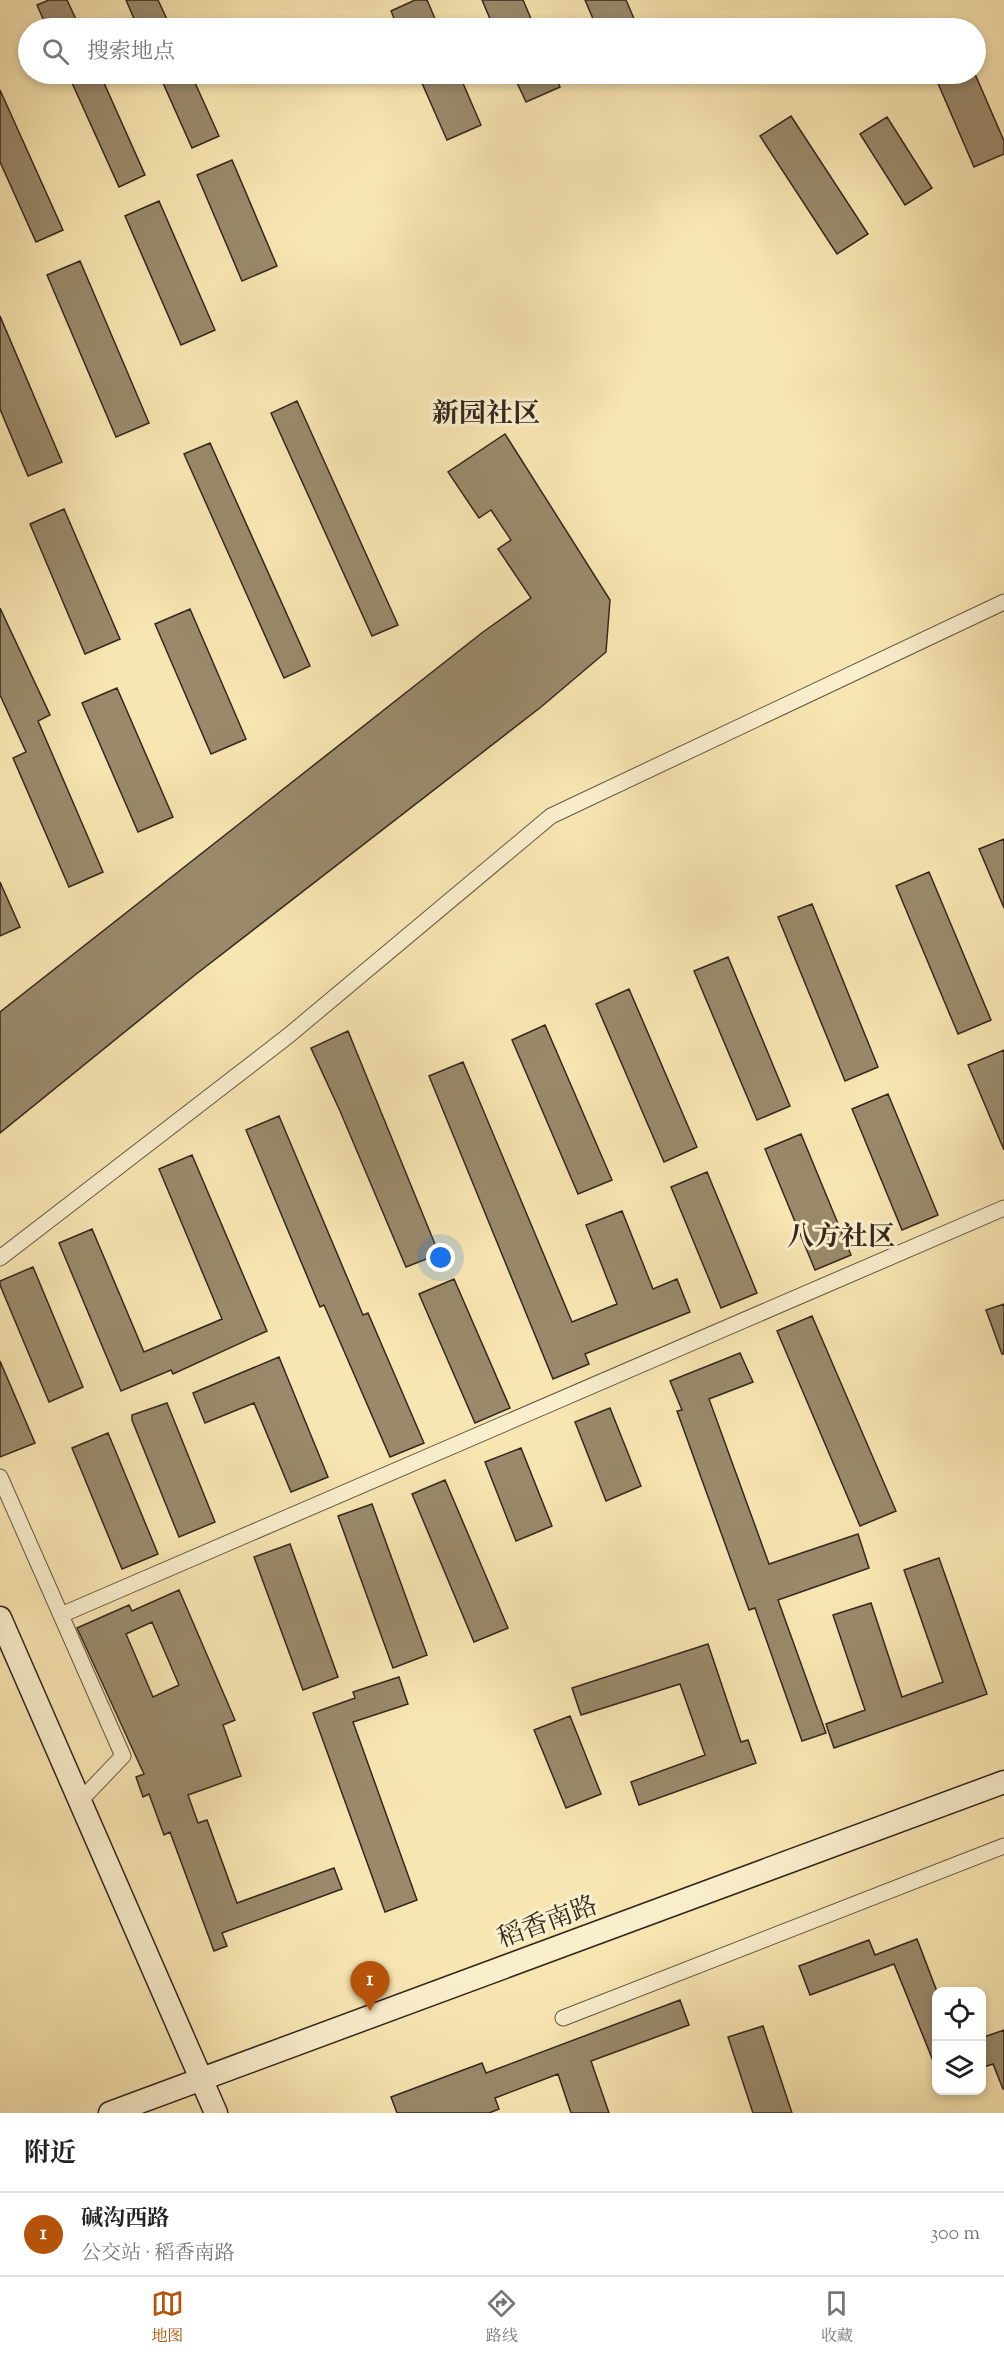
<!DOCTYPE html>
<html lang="zh">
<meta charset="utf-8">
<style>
:root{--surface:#fff;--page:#f6f6f6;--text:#222;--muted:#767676;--line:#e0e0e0;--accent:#b45309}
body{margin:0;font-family:"Sorts Mill Goudy","Noto Serif SC",serif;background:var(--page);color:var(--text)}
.controls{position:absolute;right:18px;bottom:18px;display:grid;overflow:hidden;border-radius:12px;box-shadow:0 3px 9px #0003}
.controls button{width:54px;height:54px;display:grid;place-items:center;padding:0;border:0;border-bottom:2px solid var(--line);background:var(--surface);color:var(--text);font:30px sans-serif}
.you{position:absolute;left:441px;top:1258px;width:21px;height:21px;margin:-15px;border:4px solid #fff;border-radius:50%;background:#1a73e8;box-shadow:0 0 0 9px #1a73e833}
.badge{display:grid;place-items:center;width:39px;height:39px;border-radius:50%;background:var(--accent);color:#fff;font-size:20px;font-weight:700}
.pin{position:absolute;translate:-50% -50px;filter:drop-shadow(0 2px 3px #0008)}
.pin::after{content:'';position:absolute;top:32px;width:21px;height:18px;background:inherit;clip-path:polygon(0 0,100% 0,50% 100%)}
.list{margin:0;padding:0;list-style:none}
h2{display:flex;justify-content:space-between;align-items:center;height:78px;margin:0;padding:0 24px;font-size:26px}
h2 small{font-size:20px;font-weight:400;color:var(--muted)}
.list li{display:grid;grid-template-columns:39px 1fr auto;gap:18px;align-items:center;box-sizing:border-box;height:84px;padding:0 24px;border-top:2px solid var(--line)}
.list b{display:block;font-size:22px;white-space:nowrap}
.list p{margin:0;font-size:20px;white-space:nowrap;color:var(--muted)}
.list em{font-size:20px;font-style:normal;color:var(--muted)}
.icon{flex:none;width:33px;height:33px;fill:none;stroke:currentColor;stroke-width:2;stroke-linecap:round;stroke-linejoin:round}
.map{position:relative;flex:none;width:1004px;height:2113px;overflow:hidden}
.search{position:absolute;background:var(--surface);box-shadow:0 3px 9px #0003;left:18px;right:18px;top:18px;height:66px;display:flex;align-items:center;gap:15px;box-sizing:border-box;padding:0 21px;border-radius:33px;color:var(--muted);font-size:22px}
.sheet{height:162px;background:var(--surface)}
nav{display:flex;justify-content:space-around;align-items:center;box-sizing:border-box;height:84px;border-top:2px solid var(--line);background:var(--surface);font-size:16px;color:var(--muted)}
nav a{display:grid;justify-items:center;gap:3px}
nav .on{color:var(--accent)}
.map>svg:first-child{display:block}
.building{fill:#9a8a6b;stroke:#34271f;stroke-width:1.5;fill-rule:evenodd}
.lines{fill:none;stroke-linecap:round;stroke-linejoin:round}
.street-casing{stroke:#655744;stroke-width:17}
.secondary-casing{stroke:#34271f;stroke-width:25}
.street{stroke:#faefcd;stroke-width:15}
.secondary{stroke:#faefcd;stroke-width:22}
.labels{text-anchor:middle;stroke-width:6;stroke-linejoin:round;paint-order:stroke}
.street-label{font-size:26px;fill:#34271f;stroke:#faefcd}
.neighbourhood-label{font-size:27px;font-weight:bold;fill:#34271f;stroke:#faefcd}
</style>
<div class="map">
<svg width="1004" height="2113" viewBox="0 0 1004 2113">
<rect width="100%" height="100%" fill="#f8e6b2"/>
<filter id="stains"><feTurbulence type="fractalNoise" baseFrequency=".00333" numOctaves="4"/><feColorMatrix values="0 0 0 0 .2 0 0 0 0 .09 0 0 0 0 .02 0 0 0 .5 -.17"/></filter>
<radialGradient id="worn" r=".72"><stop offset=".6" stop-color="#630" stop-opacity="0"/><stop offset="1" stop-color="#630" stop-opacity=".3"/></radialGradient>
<path class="building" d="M49 0H67L80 28H47L37 5Z
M126 0H158L171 28H138Z
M415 0H427L439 28H398L391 11Z
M482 0H523L535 28H494Z
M585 0H626L638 28H597Z
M68 74H100L145 175 119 187Z
M159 74H191L219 136 192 148Z
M418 74H459L481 125 447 140Z
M513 74H554L560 87 526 102Z
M934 74H975L1004 141V154L974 167Z
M0 90 63 230 36 242 0 162Z
M791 116 868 234 837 254 760 136Z
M887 117 932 188 905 205 860 134Z
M232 160 277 266 242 281 197 175Z
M159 201 215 330 181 345 125 216Z
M80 261 149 423 116 437 47 275Z
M0 316 62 462 28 476 0 409Z
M297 401 398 625 372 636 271 413Z
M505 434 610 600 606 652 541 707 195 975 0 1133V1012L483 632 531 598 498 549 511 540 491 510 479 518 448 472Z
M210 443 310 666 284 678 184 454Z
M64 509 120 639 85 654 30 524Z
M0 608 50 715 38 721 103 872 69 887 13 758 26 752 0 695Z
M190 609 246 739 211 754 155 624Z
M117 688 173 817 138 832 82 703Z
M1004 839V908L979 849Z
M929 872 991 1020 958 1034 896 886Z
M0 882 20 927 0 936Z
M812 904 878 1067 845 1081 778 917Z
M728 957 790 1106 757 1120 694 971Z
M629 989 697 1147 664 1162 596 1004Z
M545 1025 612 1180 578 1194 512 1040Z
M348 1031 439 1254 406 1267 340 1111 311 1048Z
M1004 1050V1150L968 1065Z
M463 1062 572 1322 617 1304 586 1225 622 1211 653 1289 677 1279 690 1312 585 1354 589 1364 553 1379 429 1076Z
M888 1094 938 1215 902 1230 852 1109Z
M279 1116 363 1315 368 1313 424 1443 390 1457 324 1305 320 1307 246 1130Z
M801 1134 851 1255 815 1270 765 1149Z
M192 1155 267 1331 173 1374 171 1370 121 1391 59 1243 92 1229 144 1352 222 1319 159 1169Z
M707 1172 757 1293 721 1308 671 1187Z
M33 1267 83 1387 49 1402 0 1285V1281Z
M454 1279 510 1408 475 1423 419 1294Z
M1004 1304V1354H1002L986 1310Z
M812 1316 896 1511 860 1526 777 1331Z
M740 1353 753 1382 709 1399 769 1564 858 1534 869 1568 778 1600 826 1733 802 1741 755 1608 749 1610 677 1411 682 1410 670 1381Z
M279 1357 328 1477 291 1492 254 1403 205 1423 193 1393Z
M0 1361 35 1443 0 1457Z
M167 1403 215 1522 179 1537 132 1420V1415Z
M610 1408 641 1486 606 1501 575 1422Z
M108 1433 158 1554 122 1569 72 1448Z
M521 1448 552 1526 516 1541 485 1462Z
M445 1480 508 1628 474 1642 412 1494Z
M372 1504 427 1655 393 1668 338 1516Z
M290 1544 338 1677 303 1690 254 1557Z
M939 1558 987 1694 834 1748 826 1724 865 1710 833 1615 871 1603 902 1697 943 1682 904 1570Z
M179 1590 235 1720 223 1725 241 1776 188 1795 198 1823 207 1820 237 1903 334 1868 342 1889 222 1933 227 1946 214 1951 170 1832 164 1835 149 1794 143 1797 136 1777 144 1774 77 1628 129 1605 132 1611ZM152 1622 179 1685 153 1697 126 1634Z
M708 1644 741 1742 748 1740 756 1763 639 1805 631 1782 705 1755 680 1684 581 1715 572 1688Z
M399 1677 408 1704 353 1722 417 1900 385 1912 313 1713 355 1698 353 1692Z
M570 1716 601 1794 566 1808 534 1730Z
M917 1939 936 1989V2068L894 1964 810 1995 799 1966 869 1940 875 1955Z
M680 2000 689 2025 591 2061 609 2113H571L558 2074 495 2098 499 2109 489 2113H397L391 2097 482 2063 486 2073Z
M763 2026 792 2113H753L728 2037Z
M1004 2030V2089H1003L993 2064 981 2068V2038Z"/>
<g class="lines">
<defs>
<path id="street" d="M0 1258 288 1036 551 816 1004 602
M0 1477 123 1756 80 1801
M61 1615 1004 1208
M563 2018 1004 1846"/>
<path id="secondary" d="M0 1618 216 2113
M110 2113 1004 1782"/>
</defs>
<use href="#street" class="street-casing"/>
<use href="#secondary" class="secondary-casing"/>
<use href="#street" class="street"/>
<use href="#secondary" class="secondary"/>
</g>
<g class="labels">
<g class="street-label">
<text transform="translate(547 1921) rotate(-20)" y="9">稻香南路</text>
</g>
<g class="neighbourhood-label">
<text x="486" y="422">新园社区</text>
<text x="841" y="1245">八方社区</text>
</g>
</g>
<rect width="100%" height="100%" filter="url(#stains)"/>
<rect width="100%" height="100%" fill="url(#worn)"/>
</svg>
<div class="controls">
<button><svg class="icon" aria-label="locate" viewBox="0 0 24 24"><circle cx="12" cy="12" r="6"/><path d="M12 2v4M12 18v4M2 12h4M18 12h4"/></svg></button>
<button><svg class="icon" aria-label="layers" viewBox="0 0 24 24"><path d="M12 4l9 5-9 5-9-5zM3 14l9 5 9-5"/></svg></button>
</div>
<div class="you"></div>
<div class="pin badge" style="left:370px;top:2011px">1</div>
<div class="search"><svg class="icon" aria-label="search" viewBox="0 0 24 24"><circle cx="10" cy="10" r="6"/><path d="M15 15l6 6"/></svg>搜索地点</div>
</div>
<section class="sheet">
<h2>附近<small></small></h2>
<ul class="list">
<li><span class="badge">1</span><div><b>碱沟西路</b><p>公交站 · 稻香南路</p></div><em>300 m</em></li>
</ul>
</section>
<nav>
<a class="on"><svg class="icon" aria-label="map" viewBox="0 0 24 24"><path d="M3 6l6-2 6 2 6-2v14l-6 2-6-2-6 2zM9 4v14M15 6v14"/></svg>地图</a>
<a><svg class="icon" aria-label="directions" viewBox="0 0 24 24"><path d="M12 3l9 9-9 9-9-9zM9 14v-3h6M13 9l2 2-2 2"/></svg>路线</a>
<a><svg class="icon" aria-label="saved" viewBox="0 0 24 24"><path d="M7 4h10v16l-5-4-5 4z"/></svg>收藏</a>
</nav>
